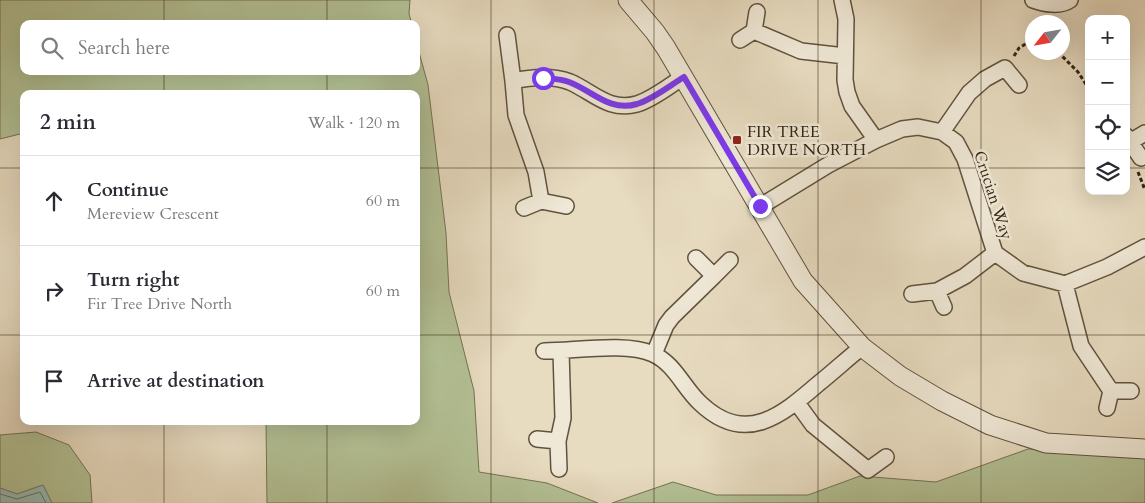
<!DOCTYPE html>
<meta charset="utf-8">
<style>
:root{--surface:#fff;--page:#f7f7f7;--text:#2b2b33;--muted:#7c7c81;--line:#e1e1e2}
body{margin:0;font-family:Cardo,serif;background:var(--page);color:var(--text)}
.controls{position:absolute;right:15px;top:15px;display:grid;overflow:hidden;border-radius:10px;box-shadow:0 5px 20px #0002}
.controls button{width:45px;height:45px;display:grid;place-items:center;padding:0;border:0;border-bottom:1px solid var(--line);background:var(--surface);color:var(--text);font:25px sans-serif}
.compass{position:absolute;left:1025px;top:15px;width:45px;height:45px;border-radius:50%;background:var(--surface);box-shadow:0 5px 20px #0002;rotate:239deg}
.stop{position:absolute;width:15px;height:15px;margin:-11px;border:4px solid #7c3aed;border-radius:50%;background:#fff}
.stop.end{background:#7c3aed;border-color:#fff;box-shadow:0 1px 5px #0008}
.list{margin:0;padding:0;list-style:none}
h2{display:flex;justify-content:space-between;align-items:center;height:65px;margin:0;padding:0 20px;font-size:21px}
h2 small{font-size:16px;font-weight:400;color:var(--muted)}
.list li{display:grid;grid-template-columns:32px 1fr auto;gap:15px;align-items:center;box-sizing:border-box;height:90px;padding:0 20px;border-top:1px solid var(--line)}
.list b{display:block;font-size:19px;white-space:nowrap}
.list p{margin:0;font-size:16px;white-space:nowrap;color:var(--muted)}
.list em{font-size:16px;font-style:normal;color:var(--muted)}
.icon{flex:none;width:28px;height:28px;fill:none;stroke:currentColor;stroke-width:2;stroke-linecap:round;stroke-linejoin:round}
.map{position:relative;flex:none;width:1145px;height:503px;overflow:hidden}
.search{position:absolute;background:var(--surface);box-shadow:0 5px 20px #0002;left:20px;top:20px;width:400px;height:55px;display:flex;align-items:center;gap:12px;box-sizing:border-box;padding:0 18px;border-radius:10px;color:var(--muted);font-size:19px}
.panel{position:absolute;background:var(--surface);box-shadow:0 5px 20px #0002;left:20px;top:90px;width:400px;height:335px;border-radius:10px}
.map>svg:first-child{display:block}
.green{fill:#b3c195;stroke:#747354}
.water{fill:#97bbb4;stroke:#6f7f74}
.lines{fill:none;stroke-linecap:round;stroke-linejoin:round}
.shore{stroke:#667064;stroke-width:1}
.minor-casing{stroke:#61523e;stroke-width:18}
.tertiary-casing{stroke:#61523e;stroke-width:21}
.path{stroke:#342513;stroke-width:3;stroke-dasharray:4 2.5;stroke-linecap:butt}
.minor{stroke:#efe8d6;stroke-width:15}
.tertiary{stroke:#efe8d6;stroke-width:19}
.route{stroke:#7c3aed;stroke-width:6}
.grid{fill:none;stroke:#342513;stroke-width:1;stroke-opacity:0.55}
.poi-dot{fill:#8f2418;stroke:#efe8d6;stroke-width:2}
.labels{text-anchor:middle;stroke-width:5;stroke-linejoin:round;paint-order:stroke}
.poi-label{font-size:16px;fill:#342513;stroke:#efe8d6;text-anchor:start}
.street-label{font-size:16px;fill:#342513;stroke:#efe8d6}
</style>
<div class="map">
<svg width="1145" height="503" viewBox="0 0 1145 503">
<rect width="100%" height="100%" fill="#e7dbc0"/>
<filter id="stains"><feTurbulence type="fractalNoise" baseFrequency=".004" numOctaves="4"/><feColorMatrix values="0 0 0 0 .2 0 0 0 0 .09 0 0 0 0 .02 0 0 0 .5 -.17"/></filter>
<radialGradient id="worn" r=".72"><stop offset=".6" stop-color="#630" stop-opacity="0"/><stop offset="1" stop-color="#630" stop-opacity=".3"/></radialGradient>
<path class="green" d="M0 0H410L409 14 412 24H24V71H416V41L428 85 446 233 449 292 474 391 479 472 547 483 598 503H267L266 421H416V94H24V133L0 139Z
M36 432 69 445 90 475 92 503H52L43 485 17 494 0 488V435Z
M1145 448V503H612L673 482 716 495H808L860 476 936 482 1028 449Z"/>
<path class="water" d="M43 485 52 503H0V488L17 494Z"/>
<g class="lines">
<path class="shore" d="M0 494 17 499 40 492 46 503"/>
<defs>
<path id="minor" d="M842 0 846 19 845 80 847 92 852 106 876 140
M1033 0C1044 4 1060 7 1070 0
M757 12 754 31 801 51 845 56
M507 35 513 81
M740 40 754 31
M942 132 969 93 985 79 1005 68 1019 85
M1126 136 1141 158
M1130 142 1145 133
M541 201 536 172 516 115 513 81C532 77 552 75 570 82 593 92 609 112 637 104 653 99 669 86 683 77
M761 206 828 165 876 140 902 129 918 127 942 132 956 142 965 159 995 253 1023 273 1065 284 1107 267 1145 247
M524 208 541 201 566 206
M696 258 714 276 730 260
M1065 284 1081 346 1111 391
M937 291 944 307
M912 294 937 291 965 276 995 253
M544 351C575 351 626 342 653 354 675 364 683 387 700 403 745 446 781 416 818 384 833 372 847 359 862 347
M654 354 666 325 672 317 714 276
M797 403 813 425 868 470 886 457
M1107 408 1111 391H1131
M537 439 558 441 559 469
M558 441 563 418 561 351"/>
<path id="tertiary" d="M628 0 655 32 666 48 803 281 862 347 900 376 942 401 990 425 1046 443 1145 449"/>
</defs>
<use href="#minor" class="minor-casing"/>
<use href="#tertiary" class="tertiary-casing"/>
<path class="path" d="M1058 52 1078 72 1089 89
M1014 56 1019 48 1032 40
M1138 172 1145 190"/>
<use href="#minor" class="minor"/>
<use href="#tertiary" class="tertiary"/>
</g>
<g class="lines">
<path class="route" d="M543 78C552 79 561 79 569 82 593 91 609 112 637 104 653 99 669 86 684 77L760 206"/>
</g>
<path class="grid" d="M164 0V24M327 0V24M491 0V503M654 0V503M818 0V503M981 0V503M164 71V94M327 71V94M0 168H24M416 168H1089M1126 168H1145M0 335H24M416 335H1145M164 421V503M327 421V503"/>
<rect class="poi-dot" x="732" y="135" width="10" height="10" rx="2.5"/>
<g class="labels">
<g class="poi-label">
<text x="747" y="137">FIR TREE<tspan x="747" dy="18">DRIVE NORTH</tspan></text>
</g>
<g class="street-label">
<text transform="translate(994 195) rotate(72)" y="6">Crucian Way</text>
</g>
</g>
<rect width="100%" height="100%" filter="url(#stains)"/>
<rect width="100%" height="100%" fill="url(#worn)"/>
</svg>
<div class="controls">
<button>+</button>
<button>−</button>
<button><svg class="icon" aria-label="locate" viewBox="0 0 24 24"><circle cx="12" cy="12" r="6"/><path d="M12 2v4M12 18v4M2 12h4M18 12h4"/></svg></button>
<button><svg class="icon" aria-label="layers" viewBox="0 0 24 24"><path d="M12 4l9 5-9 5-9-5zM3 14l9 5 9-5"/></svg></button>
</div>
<svg class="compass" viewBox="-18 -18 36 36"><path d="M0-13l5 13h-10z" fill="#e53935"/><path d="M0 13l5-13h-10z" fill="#7c7c81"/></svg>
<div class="stop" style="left:543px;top:78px"></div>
<div class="stop end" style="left:760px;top:206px"></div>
<div class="search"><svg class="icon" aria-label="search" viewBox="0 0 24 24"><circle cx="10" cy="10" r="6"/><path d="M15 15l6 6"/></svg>Search here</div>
<section class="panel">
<h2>2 min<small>Walk · 120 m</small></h2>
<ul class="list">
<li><svg class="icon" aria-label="ahead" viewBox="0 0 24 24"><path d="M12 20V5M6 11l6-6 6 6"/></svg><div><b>Continue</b><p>Mereview Crescent</p></div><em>60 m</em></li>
<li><svg class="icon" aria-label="right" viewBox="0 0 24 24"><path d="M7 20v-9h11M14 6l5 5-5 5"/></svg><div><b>Turn right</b><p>Fir Tree Drive North</p></div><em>60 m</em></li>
<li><svg class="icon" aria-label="arrive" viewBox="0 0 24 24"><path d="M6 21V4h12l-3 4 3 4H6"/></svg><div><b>Arrive at destination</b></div></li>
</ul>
</section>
</div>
